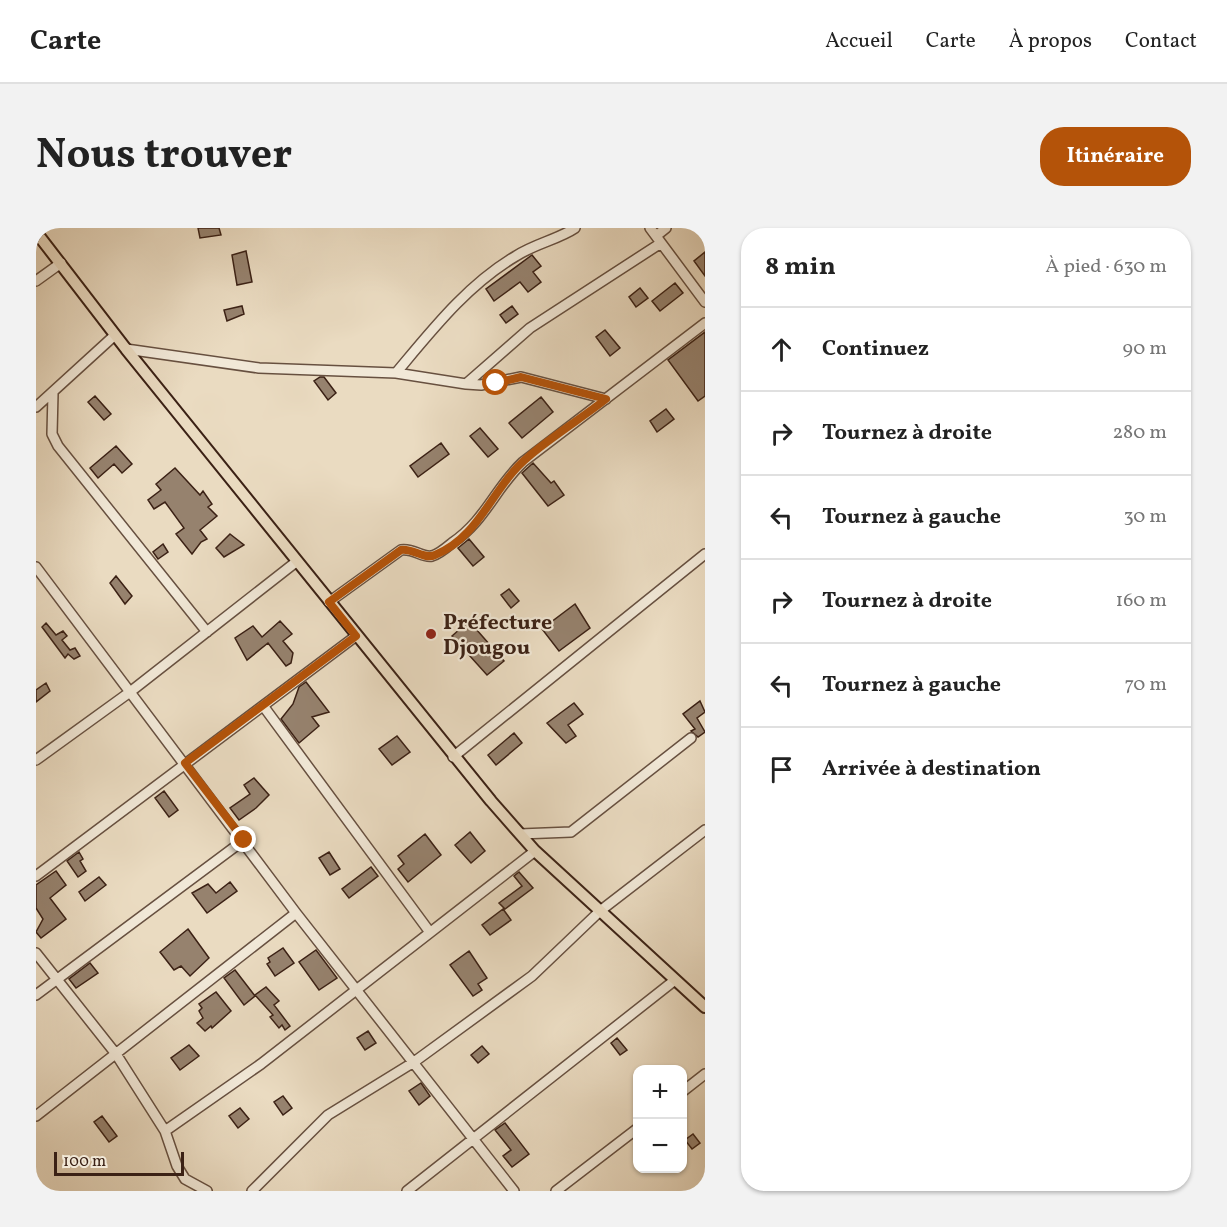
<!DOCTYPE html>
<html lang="fr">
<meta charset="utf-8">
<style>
:root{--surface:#fff;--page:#f2f2f2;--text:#222;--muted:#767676;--line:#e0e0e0;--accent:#b45309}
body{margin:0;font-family:Vollkorn,serif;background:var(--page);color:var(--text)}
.controls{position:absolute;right:18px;bottom:18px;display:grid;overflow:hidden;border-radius:12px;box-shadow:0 2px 4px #0004}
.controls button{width:54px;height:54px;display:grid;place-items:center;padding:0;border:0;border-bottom:2px solid var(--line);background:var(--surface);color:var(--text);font:30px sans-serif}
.scale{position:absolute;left:18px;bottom:15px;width:130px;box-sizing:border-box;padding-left:6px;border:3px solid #3b2115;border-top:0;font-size:16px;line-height:21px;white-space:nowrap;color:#3b2115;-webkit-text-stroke:4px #f1e8d7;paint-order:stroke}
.stop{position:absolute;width:18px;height:18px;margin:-14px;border:4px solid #b45309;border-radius:50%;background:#fff}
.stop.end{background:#b45309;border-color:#fff;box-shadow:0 2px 6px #0008}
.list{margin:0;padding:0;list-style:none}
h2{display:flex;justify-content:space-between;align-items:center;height:78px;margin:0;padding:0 24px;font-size:26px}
h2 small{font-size:20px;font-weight:400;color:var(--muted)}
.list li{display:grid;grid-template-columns:39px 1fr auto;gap:18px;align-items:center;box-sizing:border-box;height:84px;padding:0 24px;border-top:2px solid var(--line)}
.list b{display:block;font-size:22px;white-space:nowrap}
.list em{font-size:20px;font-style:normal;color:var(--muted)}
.icon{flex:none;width:33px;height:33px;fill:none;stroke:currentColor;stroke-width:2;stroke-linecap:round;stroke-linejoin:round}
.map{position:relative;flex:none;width:669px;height:963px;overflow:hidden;border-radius:24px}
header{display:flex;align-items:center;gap:36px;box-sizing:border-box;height:84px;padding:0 30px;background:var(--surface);border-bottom:2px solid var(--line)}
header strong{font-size:28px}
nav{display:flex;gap:33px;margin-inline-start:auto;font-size:21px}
.intro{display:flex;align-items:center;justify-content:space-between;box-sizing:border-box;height:144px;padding:0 36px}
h1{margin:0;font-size:42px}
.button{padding:15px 27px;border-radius:24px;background:var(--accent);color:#fff;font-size:21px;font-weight:700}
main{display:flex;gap:36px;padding:0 36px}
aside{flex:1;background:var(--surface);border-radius:24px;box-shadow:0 2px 4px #0004}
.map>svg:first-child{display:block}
.building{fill:#96826e;stroke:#3b2115;stroke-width:1.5}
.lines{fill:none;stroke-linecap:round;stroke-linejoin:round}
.minor-casing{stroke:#675040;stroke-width:12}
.major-casing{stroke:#3b2115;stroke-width:14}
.minor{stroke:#f1e8d7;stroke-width:9}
.major{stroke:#eadbc1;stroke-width:10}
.route{stroke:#b45309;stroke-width:8}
.poi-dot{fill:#8f2418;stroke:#f1e8d7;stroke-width:2}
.labels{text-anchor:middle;stroke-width:4.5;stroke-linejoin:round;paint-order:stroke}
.poi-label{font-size:22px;font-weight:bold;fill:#3b2115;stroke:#f1e8d7;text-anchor:start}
</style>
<header>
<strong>Carte</strong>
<nav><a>Accueil</a><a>Carte</a><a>À propos</a><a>Contact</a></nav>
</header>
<div class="intro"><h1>Nous trouver</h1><a class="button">Itinéraire</a></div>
<main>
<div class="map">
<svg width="669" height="963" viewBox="0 0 669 963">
<rect width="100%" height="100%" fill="#eadbc1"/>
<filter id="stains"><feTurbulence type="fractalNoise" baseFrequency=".00333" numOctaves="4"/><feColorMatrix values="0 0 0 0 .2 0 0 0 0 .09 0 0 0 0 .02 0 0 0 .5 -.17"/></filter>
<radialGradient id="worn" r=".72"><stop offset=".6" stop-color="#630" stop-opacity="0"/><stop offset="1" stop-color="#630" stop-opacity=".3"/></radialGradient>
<path class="building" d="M162 0H183L185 7 164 10Z
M210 23 216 54 201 57 196 27Z
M669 24V48L658 33Z
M496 27 505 38 497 44 505 54 492 64 484 54 458 73 450 61Z
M639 55 647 65 624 83 616 73Z
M604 60 612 70 600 79 593 69Z
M206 78 208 86 191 93 188 82Z
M476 78 482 86 470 95 464 87Z
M569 102 584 120 574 128 560 109Z
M669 104V168L662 173 632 132Z
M284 149H288L300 165 292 172 278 153Z
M59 168 75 186 68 192 52 174Z
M505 169 517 184 486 210 473 195Z
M630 181 638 191 621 204 614 193Z
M444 200 462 221 452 229 434 208Z
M405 215 413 226 382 249 374 238Z
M80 218 96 236 86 245 78 236 62 250 54 240Z
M497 235 515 255 518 253 528 267 512 278 486 245Z
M139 240 164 267 167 263 176 276 172 279 181 288 164 302 171 311 165 314 156 326 140 306 148 300 129 274 118 281 112 272 125 262 120 256Z
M194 306 208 317 188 329 180 320Z
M433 311 448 329 437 338 422 320Z
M127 316 132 324 122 331 117 324Z
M80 348 96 368 89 376 74 355Z
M473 361 483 373 475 380 465 367Z
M539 376 554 400 523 423 506 401Z
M244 393 256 406 247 413 257 425 255 435 250 438 232 415 211 432 199 410 217 398 226 409Z
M433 393 468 433 451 447 416 408Z
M10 395 20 407 27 403 31 408 26 412 34 422 39 420 44 428 38 431 32 426 29 430 6 399Z
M270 454 293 484 276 489 283 498 263 515 245 491 257 476 263 459Z
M10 455 14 463 0 474V462Z
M664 473 669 484 661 490 669 504 662 509 655 503 659 501 647 486Z
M538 475 547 486 532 497 540 508 530 515 511 495Z
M478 505 486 515 460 537 452 527Z
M361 508 374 524 356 537 343 521Z
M218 550 233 567 220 580 203 592 194 580 214 566 208 557Z
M128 563 142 582 133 589 119 570Z
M434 604 449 623 435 635 419 617Z
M389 606 405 627 372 654 362 641 368 636 362 628Z
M43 624 47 631 44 633 50 643 42 649 31 633Z
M293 624 304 641 294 647 283 630Z
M335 639 342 648 313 670 306 661Z
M20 643 30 657 14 670 30 691 5 710 0 704 7 691 0 680V657Z
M483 644 497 660 469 681 463 675 486 658 478 648Z
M63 649 70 657 49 673 43 664Z
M194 654 201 663 171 685 156 665 172 656 180 665Z
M467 681 475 692 454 707 446 697Z
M152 701 173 730 154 748 145 738 138 742 124 724Z
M247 720 258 735 239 748 231 736 234 734 232 730Z
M280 722 301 750 283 762 263 734Z
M433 723 451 750 442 756 446 762 437 768 414 737Z
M54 735 62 745 40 760 33 751Z
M199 742 219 768 208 777 188 750Z
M230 759 243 773 238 777 254 798 249 802 246 797 243 800 234 789 237 787 219 767Z
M180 764 195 783 176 800 175 798 169 803 161 795 167 790 163 783 166 780 163 776Z
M332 803 340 815 329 822 321 810Z
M581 810 591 822 584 827 575 815Z
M153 817 163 828 144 842 135 830Z
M446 818 453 826 442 835 435 827Z
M385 855 394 868 383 877 373 863Z
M247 868 256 880 247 887 238 874Z
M204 880 213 891 202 900 193 888Z
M66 888 81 908 73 914 58 894Z
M469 895 493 926 476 939 467 928 475 922 459 902Z
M657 906 664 915 656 921 649 912Z"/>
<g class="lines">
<defs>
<path id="minor" d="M614 0 669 74
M620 8 630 0
M0 53 25 35
M90 121 223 140 360 145 430 156 445 157 485 149 570 171
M360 145C396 102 431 57 480 28 498 16 523 11 539 0
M430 156 494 100 625 15
M17 165 16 206 22 218 171 404
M0 179 79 107
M0 339 260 685 478 963
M293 374 365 322C378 320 386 330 396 328 403 326 410 320 416 315 450 292 459 260 487 234L669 95
M228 479 393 703
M417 529 669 326
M0 532 94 464 260 334
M484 606 535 604 655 510
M0 648 320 408
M0 725 80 826 129 903 141 938 149 951 171 963
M0 767 208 612
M646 864 669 846
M0 888 260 685
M129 903 225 836 499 623
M216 963 292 887 378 834 496 748 564 683 669 602
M371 963 639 752
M520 963 602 900"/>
<path id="major" d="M0 4 90 121 455 573 499 623 669 779"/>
</defs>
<use href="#minor" class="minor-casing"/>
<use href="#major" class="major-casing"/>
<use href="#minor" class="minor"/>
<use href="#major" class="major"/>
</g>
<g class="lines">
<path class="route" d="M208 612 149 535 320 408 293 374 365 322C377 320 388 332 399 327 437 312 452 273 477 244 496 221 545 191 570 171L485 149 460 155"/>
</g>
<circle class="poi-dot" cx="395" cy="406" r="6"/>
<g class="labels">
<g class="poi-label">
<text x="407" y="401">Préfecture<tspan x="407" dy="25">Djougou</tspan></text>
</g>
</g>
<rect width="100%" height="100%" filter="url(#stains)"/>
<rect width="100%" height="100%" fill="url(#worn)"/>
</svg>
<div class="controls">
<button>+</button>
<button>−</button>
</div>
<div class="scale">100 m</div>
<div class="stop" style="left:460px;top:155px"></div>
<div class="stop end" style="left:208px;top:612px"></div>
</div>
<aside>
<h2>8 min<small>À pied · 630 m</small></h2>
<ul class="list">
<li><svg class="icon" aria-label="ahead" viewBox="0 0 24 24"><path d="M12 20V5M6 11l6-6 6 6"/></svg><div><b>Continuez</b></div><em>90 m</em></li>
<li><svg class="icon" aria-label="right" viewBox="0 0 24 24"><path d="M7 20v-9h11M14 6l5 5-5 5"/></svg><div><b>Tournez à droite</b></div><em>280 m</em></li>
<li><svg class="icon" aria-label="left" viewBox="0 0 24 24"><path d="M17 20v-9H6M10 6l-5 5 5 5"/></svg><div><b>Tournez à gauche</b></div><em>30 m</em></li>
<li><svg class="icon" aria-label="right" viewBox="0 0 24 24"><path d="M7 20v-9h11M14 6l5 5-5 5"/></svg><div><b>Tournez à droite</b></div><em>160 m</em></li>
<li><svg class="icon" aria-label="left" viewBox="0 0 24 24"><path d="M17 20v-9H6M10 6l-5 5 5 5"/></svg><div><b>Tournez à gauche</b></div><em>70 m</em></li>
<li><svg class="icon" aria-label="arrive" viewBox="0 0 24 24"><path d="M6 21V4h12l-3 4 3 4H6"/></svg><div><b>Arrivée à destination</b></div></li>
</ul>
</aside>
</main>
